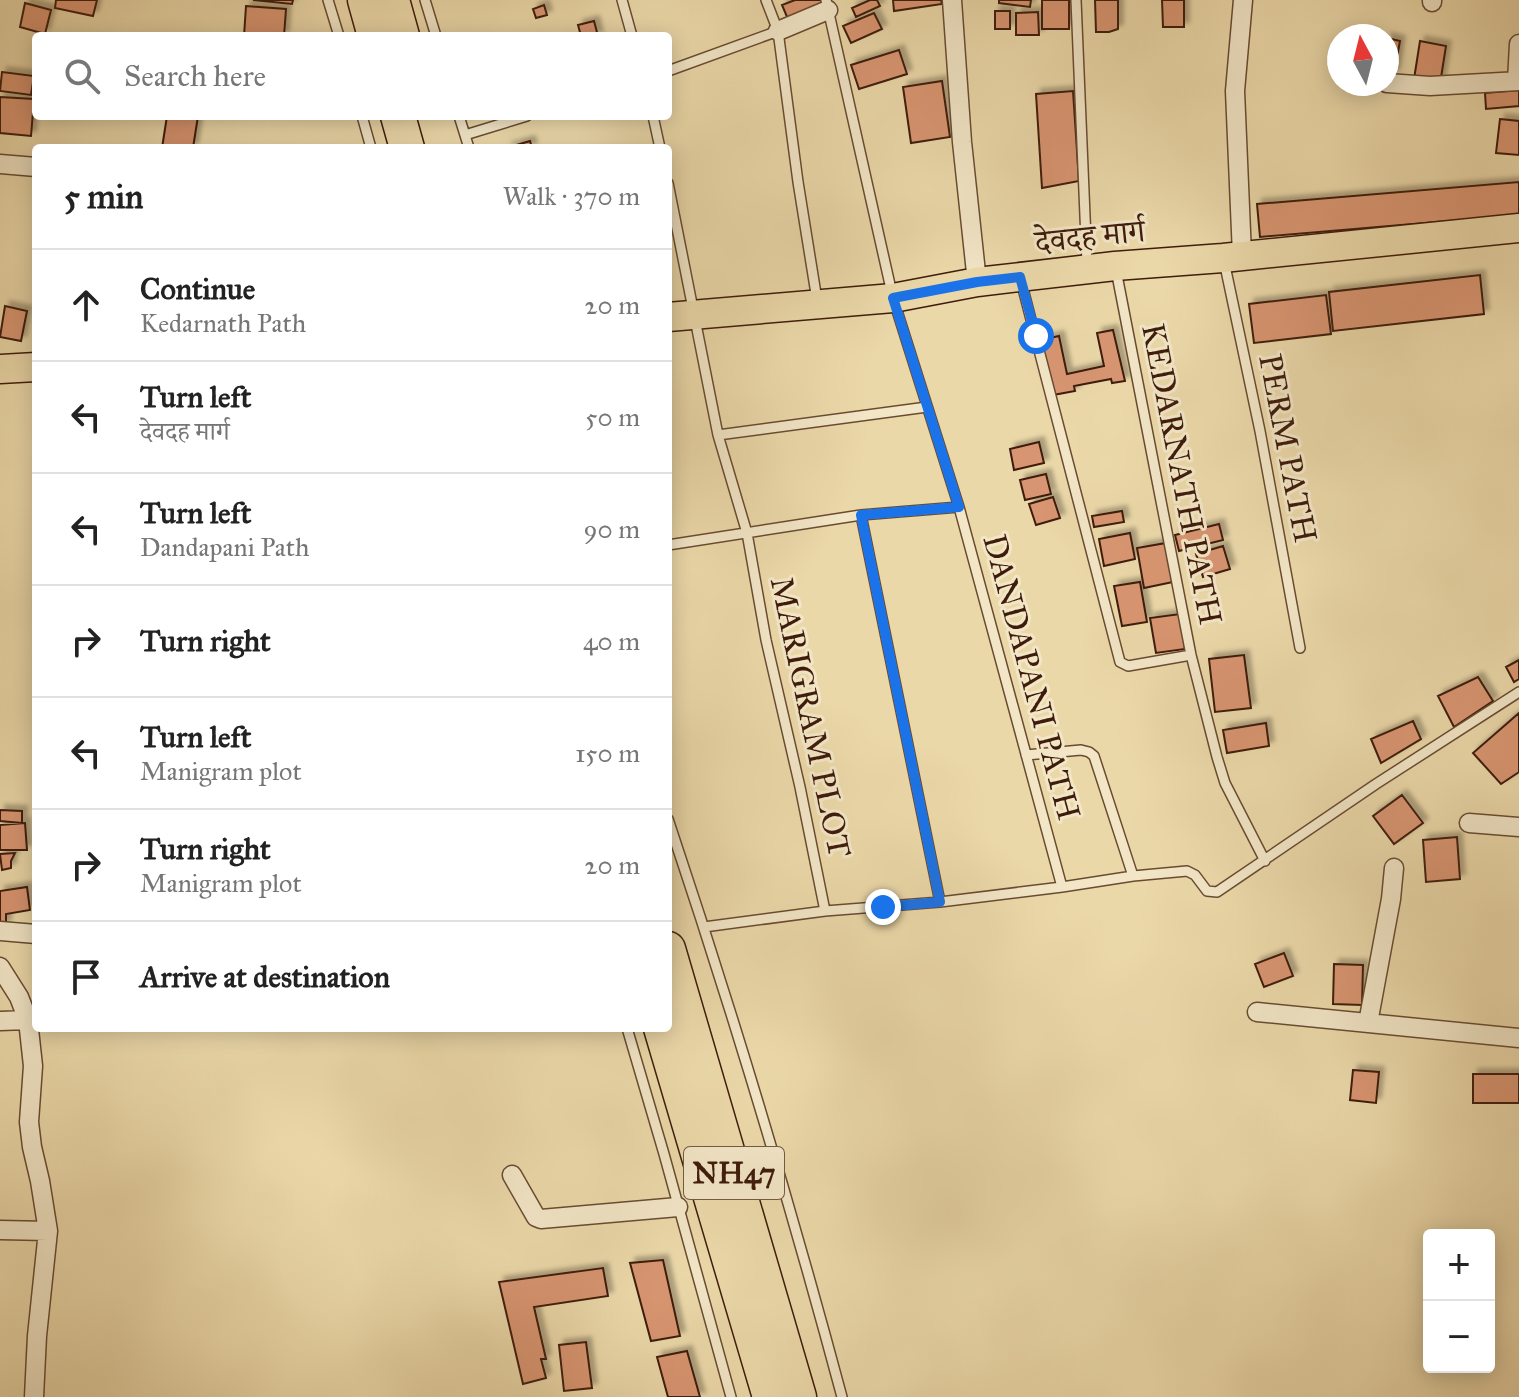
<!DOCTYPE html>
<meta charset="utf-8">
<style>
:root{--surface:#fff;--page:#f2f2f2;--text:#222;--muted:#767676;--line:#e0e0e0}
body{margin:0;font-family:"IM FELL Great Primer","Noto Serif Devanagari",serif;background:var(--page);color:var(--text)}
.controls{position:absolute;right:24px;bottom:24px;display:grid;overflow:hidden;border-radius:8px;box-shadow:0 4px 20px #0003}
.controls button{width:72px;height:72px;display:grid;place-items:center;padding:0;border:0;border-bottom:2px solid var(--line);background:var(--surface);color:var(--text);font:40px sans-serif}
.compass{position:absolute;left:1327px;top:24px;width:72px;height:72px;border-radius:50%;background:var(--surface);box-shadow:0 4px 20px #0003;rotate:353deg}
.stop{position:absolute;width:24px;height:24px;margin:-18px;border:6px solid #1a73e8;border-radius:50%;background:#fff}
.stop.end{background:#1a73e8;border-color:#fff;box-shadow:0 2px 8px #0008}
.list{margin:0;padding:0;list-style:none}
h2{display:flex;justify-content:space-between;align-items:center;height:104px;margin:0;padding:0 32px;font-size:34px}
h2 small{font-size:26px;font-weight:400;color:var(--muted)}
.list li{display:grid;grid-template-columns:52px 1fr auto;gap:24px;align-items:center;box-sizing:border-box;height:112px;padding:0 32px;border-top:2px solid var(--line)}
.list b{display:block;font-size:30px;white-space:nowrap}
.list p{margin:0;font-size:26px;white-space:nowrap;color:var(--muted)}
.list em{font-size:26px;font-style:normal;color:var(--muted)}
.icon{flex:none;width:44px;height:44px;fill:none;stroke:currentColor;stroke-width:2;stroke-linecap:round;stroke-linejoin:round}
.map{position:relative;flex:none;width:1519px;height:1397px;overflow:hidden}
.search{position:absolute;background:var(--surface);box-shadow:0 4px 20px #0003;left:32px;top:32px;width:640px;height:88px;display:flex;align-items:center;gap:20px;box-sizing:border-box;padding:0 28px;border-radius:8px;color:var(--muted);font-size:30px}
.panel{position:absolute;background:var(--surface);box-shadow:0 4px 20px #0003;left:32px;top:144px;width:640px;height:888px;border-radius:8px}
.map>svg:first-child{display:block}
.building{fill:#d89571;stroke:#3e1c0b;stroke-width:2;filter:url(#shadow)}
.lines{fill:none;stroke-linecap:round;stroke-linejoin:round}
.lane-casing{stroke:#694b32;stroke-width:12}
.street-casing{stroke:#694b32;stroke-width:21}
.primary-casing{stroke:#3e1c0b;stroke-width:31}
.highway-casing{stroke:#3e1c0b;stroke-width:37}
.lane{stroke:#f2e6c7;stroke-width:9}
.street{stroke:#f2e6c7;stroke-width:18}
.primary{stroke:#ebd8a9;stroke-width:28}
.highway{stroke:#ebd8a9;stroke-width:34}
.route{stroke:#1a73e8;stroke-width:10}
.labels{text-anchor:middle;stroke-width:6;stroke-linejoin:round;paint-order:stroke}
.shield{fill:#f2e6c7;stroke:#745943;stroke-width:2}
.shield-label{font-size:30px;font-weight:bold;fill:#3e1c0b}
.street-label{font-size:32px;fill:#3e1c0b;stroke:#f2e6c7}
</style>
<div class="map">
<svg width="1519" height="1397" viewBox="0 0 1519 1397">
<defs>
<filter id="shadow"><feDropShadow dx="5" dy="-5" stdDeviation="2" flood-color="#0004"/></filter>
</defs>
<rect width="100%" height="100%" fill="#ebd8a9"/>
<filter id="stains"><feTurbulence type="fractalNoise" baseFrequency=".0025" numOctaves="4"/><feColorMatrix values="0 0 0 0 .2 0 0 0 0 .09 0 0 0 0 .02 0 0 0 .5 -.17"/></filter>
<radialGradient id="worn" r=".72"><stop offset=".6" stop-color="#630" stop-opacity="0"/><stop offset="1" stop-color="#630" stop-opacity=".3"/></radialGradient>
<path class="building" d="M56 0H97L93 16 55 8Z
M253 0H293L292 4Z
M795 0H821L825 11 790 24 782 5Z
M870 0H877L880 6 856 17 852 8Z
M893 0H941L942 4 894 11Z
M999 0H1031L1030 7 999 3Z
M1042 0H1069V29H1042Z
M1095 0H1118V29L1109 32H1096Z
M1162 0H1184V27H1163Z
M25 3 51 10 45 34 20 27Z
M544 5 547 15 536 18 533 9Z
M246 6 286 9 284 36H244Z
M995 11H1010V29H995Z
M1038 12 1039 35H1016V13Z
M874 13 882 29 851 43 843 26Z
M594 21 598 36H581L578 25Z
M1387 38 1400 41 1394 74 1387 72Z
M1420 41 1446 46 1440 84 1414 79Z
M899 50 907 74 859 89 851 65Z
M2 72 34 76 31 95 0 91Z
M942 81 950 137 911 143 903 87Z
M1519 90V106L1486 109 1485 93Z
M1073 91 1079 181 1042 188 1036 94Z
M0 97 34 99 31 136 0 133Z
M167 116H198L193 148H162Z
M1500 119 1519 121V155L1496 153Z
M530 141 532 148H506Z
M1519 182V215L1260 237 1257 204Z
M1480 275 1484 314 1333 331 1329 292Z
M1326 295 1331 334 1254 343 1249 304Z
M5 306 27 311 21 341 0 337Z
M1113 330 1125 381 1112 383 1111 379 1074 386 1075 391 1053 395 1041 340 1059 336 1067 374 1104 366 1097 333Z
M1039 442 1044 463 1014 470 1010 449Z
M1046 474 1051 494 1025 500 1020 480Z
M1053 497 1060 518 1036 525 1029 504Z
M1122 511 1124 522 1094 527 1092 516Z
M1219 524 1223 540 1179 551 1175 535Z
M1130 533 1135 559 1104 566 1099 539Z
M1166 543 1173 582 1144 588 1137 548Z
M1223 546 1230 569 1203 577 1196 554Z
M1140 582 1147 622 1122 626 1114 586Z
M1180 614 1185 649 1156 653 1150 618Z
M1244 655 1251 708 1215 712 1209 659Z
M1519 660V679L1514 682 1506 667Z
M1478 677 1493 701 1454 727 1438 696Z
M1519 713V772L1501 784 1473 753Z
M1413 721 1421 739 1381 763 1371 739Z
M1266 723 1269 746 1227 753 1223 730Z
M1402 795 1423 823 1394 844 1373 816Z
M0 810 22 811V823L0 821Z
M25 823 27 850H0V825Z
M1457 837 1460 879 1426 882 1423 840Z
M15 853 11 861V868L2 870 0 854Z
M27 887 30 910 6 914V925L0 926V891Z
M1284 953 1293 976 1264 987 1255 964Z
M1334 964 1363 965 1362 1005 1333 1004Z
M1353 1070 1379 1072 1376 1103 1350 1100Z
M1473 1074H1519V1103H1473Z
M663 1260 680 1336 651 1341 630 1263Z
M603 1268 608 1296 534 1307 546 1359H541L546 1378 523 1384 499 1282Z
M586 1342 592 1388 564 1391 559 1345Z
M687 1351 700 1397H668L657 1357Z"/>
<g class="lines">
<defs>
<path id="lane" d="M328 0 339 36
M425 0 436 36
M622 0 632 36
M766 0 778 31 798 182 817 300
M826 0 893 298 959 507 1062 887
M1076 0 1087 264
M668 71 778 31
M362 116 371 148
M459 116 469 148
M653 116 660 148
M465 135 527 116
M668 183 718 435 747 533 766 640 800 787 825 911
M1224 261 1260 431 1300 648
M1116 270 1191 655 1217 757 1225 783 1265 861
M1021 281 1120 662 1128 666 1191 655
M718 435 927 407
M861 515 940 902
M668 545 861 515 959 507
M1026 755 1081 750 1089 752 1094 756 1133 876
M668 819C732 1010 790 1203 842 1397
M704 927 825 911 940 902 1062 887 1133 876 1187 871 1195 875 1207 891 1217 892 1376 784 1519 692
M627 1028 664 1154 731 1397"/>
<path id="street" d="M952 0 962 142 977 282
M1432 2V0
M778 31 828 10
M1517 81 1519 44
M1387 83 1430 86 1519 81
M0 164 36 167
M1242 255 1235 91 1243 0
M1469 823 1519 827
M0 931 36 934
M0 967 19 997 28 1020 33 1066 29 1122 32 1147 40 1181 48 1231 37 1336 34 1397
M1257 1012 1519 1038
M0 1021 28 1020
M1368 1023 1391 899 1394 868
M512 1175 536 1217 541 1219 678 1207
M0 1230 48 1231"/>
<path id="primary" d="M668 317 893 298 977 282 1115 266 1223 258 1519 228
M0 369 36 367"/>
<path id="highway" d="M365 0 375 36
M392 0 402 36
M398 116 407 148
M668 949 799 1397
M661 1028 770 1397"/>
</defs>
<use href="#lane" class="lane-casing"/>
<use href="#street" class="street-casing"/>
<use href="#primary" class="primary-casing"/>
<use href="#highway" class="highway-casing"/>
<use href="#lane" class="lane"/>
<use href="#street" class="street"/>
<use href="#primary" class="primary"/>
<use href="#highway" class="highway"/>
</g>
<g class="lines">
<path class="route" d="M883 907 940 902 861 515 959 507 893 298 977 282 1020 277 1036 336"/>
</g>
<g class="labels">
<rect class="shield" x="684" y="1147" width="100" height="52" rx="6"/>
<g class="shield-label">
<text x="734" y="1183">NH47</text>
</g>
<g class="street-label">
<text transform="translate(1090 236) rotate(-6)" y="11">देवदह मार्ग</text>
<text transform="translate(1288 448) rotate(79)" y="11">PERM PATH</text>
<text transform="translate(1182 474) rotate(79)" y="11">KEDARNATH PATH</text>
<text transform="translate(1032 677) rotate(75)" y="11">DANDAPANI PATH</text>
<text transform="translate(811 717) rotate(78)" y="11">MARIGRAM PLOT</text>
</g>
</g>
<rect width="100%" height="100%" filter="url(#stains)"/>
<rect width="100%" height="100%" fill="url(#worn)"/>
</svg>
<div class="controls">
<button>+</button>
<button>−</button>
</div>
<svg class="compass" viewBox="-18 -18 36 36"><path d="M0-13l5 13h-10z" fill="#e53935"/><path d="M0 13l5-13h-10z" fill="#767676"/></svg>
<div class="stop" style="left:1036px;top:336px"></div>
<div class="stop end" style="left:883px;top:907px"></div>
<div class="search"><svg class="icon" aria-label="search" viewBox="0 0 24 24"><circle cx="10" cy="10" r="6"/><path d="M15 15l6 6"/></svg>Search here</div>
<section class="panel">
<h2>5 min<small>Walk · 370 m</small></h2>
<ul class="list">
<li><svg class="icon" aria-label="ahead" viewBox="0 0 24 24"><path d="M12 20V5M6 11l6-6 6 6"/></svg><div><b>Continue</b><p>Kedarnath Path</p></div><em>20 m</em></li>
<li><svg class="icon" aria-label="left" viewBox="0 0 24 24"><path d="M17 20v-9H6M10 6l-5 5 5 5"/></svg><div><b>Turn left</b><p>देवदह मार्ग</p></div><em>50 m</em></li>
<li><svg class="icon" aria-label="left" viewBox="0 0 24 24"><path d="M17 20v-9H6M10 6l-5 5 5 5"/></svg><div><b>Turn left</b><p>Dandapani Path</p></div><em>90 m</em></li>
<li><svg class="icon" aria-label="right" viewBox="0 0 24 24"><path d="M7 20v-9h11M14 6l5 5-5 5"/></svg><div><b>Turn right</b></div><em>40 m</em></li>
<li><svg class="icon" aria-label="left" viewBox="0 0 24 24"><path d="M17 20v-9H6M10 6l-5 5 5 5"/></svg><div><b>Turn left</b><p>Manigram plot</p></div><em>150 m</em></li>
<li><svg class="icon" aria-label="right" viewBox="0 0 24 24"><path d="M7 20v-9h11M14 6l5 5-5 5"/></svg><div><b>Turn right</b><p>Manigram plot</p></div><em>20 m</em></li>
<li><svg class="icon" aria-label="arrive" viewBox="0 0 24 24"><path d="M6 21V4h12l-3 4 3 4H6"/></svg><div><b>Arrive at destination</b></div></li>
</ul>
</section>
</div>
